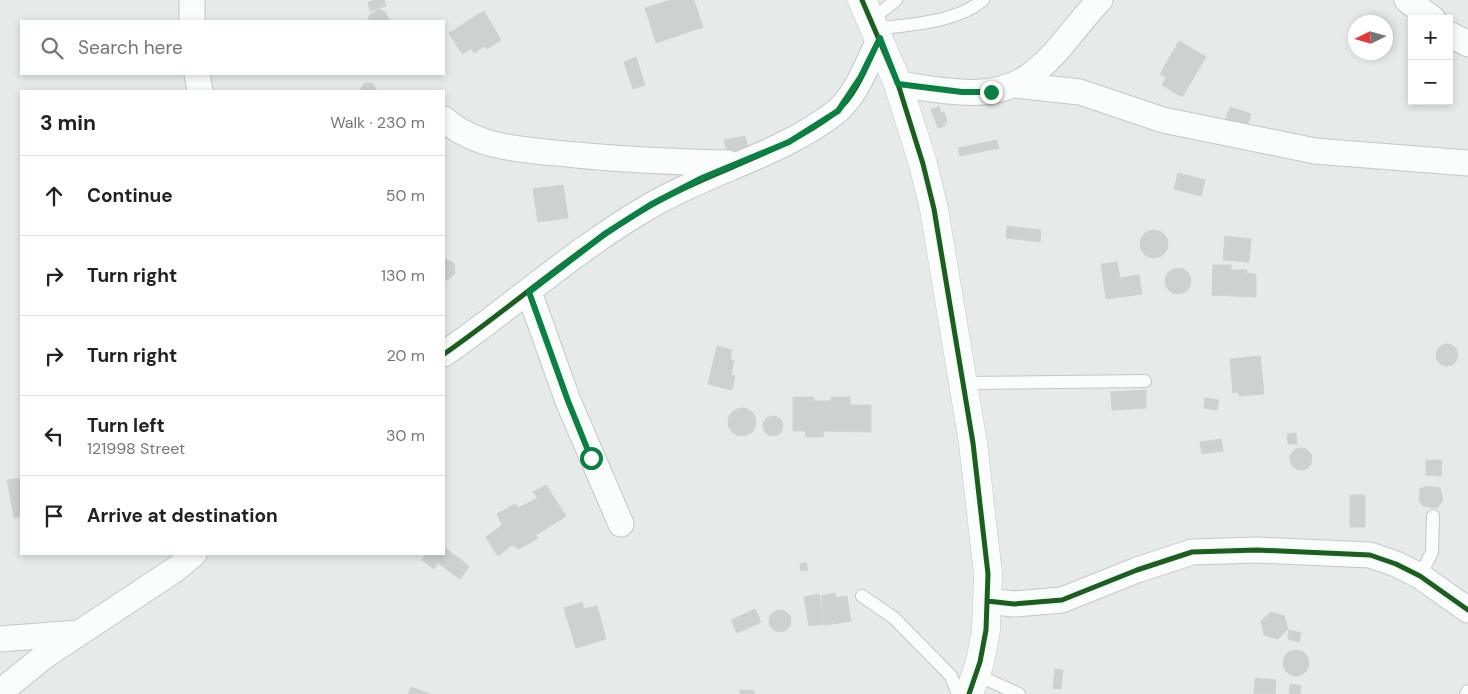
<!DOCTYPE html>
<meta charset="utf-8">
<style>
:root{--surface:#fff;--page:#f6f6f6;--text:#222;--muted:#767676;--line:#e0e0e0}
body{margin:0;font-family:"DM Sans",sans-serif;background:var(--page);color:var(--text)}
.controls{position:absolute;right:15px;top:15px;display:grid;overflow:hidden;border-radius:0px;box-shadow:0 2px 8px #0003}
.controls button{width:45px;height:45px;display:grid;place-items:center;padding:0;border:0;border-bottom:1px solid var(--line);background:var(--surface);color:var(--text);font:25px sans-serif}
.compass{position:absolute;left:1348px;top:15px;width:45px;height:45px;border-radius:50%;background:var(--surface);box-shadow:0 2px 8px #0003;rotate:265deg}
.stop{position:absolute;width:15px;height:15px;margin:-11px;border:4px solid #0b8043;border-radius:50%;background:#fff}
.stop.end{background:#0b8043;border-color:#fff;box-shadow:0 1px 5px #0008}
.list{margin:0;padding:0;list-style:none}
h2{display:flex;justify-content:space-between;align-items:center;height:65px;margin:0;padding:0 20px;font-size:21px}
h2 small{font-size:16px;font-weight:400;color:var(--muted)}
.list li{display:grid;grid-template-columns:32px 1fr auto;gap:15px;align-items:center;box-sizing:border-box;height:80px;padding:0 20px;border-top:1px solid var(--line)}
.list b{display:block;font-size:19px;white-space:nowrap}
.list p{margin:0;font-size:16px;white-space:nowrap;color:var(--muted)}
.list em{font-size:16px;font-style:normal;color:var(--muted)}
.icon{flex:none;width:28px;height:28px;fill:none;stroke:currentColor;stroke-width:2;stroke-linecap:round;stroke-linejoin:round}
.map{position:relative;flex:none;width:1468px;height:694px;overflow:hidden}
.search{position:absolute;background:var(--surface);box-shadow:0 2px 8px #0003;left:20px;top:20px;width:425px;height:55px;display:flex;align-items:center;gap:12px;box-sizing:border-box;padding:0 18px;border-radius:0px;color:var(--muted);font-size:19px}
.panel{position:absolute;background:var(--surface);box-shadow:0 2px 8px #0003;left:20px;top:90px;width:425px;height:465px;border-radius:0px}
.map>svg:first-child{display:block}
.building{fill:#cdd2d0;stroke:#ced4d2}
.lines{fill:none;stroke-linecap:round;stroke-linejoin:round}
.service-casing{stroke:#c3c8c6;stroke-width:14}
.minor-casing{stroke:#c3c8c6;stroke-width:27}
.tertiary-casing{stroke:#c3c8c6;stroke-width:29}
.service{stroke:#fbfcfc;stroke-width:12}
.minor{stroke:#fbfcfc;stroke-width:25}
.tertiary{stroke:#fbfcfc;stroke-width:28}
.cycleway-casing{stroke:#f4faf7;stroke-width:8}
.cycleway{stroke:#1b5e20;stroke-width:5}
.route{stroke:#0b8043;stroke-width:6}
</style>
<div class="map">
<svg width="1468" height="694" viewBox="0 0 1468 694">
<rect width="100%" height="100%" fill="#e6ebe9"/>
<path class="building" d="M375 0H384L386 6 370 11 368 2Z
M670 0H694L703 27 656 43 645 8Z
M380 9 385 12 390 21H368L370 14Z
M484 11 501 40 487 49 485 46 474 53 472 48 462 54 449 33Z
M1179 41 1206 57 1182 97 1162 85 1166 77 1160 74Z
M636 57 645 85 633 89 624 62Z
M367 83 373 84 377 91H360L363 85Z
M939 106 941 113 944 112 947 122 944 123 945 126 938 128 931 109Z
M1230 107 1251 114 1247 126 1226 119Z
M745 136 748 147 727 152 724 140Z
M997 140 999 148 960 156 958 148Z
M1178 173 1205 180 1201 196 1174 189Z
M563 185 568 218 538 222 533 189Z
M1007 226 1041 230 1040 242 1006 238Z
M1140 244a14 14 0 1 1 28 0a14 14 0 1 1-28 0Z
M1225 236 1251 239 1249 262 1223 260Z
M445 259 454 263 455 274 447 280 444 279Z
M1117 262 1120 278 1139 275 1142 294 1106 299 1101 264Z
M1213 265H1231V270H1247L1246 273 1256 274V297L1212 295Z
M1165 281a13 13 0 1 1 26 0a13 13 0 1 1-26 0Z
M1436 355a11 11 0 1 1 22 0a11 11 0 1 1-22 0Z
M717 346 732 350 730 360H734L731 375 735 376 732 390 708 384Z
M1260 356 1264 394 1239 396 1238 392 1233 393 1230 359Z
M1146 390V408L1112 410 1111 392Z
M793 397H814V401H831V397H850V405H871V432L824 431 823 437H805L806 431H793Z
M1205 398 1219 400 1217 410 1204 408Z
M728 422a14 14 0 1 1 28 0a14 14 0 1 1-28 0Z
M763 426a10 10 0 1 1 20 0a10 10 0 1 1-20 0Z
M1296 433 1297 444H1288L1287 434Z
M1221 439 1223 451 1202 454 1200 442Z
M1290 459a11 11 0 1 1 22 0a11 11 0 1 1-22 0Z
M1426 460H1442L1441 476 1426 475Z
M21 478V516L14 518 7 480Z
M546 485 566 516 536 535 538 538 519 549 512 545 498 556 486 537 502 525 497 514 515 504 518 508 538 498 533 492Z
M1427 486 1440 488 1443 500 1437 508 1423 506 1419 501 1420 489Z
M1350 495H1365V527H1350Z
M444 547 469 566 460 579 438 563 434 569 422 560 426 554H444Z
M806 563 808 570 801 571 800 564Z
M835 593 836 598 847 596 851 621 825 625 821 596Z
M819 594 824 624 809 626 804 597Z
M582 602 584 609 597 606 606 639 576 648 564 608Z
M755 609 761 622 737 633 731 620Z
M769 621a11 11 0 1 1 22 0a11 11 0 1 1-22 0Z
M1271 612 1284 616 1288 629 1278 639 1264 635 1261 621Z
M1289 630 1301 633 1299 642 1288 639Z
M1283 663a13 13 0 1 1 26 0a13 13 0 1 1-26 0Z
M1055 669 1063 670 1061 689 1053 688Z
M1255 678 1276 680 1275 694H1254Z
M1290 684 1301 686 1300 694H1289Z
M411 687 430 694H408Z
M740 690 754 691V694H740Z"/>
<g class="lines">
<defs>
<path id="service" d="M871 20 896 0
M876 29C910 24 956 23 983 0
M964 383 1145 381
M1420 576 1432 552 1433 516
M862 596 894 618 951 676 958 694
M975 674 1019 694
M1466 694 1468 691"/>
<path id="minor" d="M192 0V21
M1407 0 1433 19
M1449 34 1468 44
M197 74 200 91
M898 84C941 90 992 103 1029 76 1057 57 1076 24 1100 0
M1015 85 1080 92 1163 120 1315 151 1468 163
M444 119C479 151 532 150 577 155 627 160 677 162 728 163
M529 292 568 401 621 524
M444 354C513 306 577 248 650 206 709 171 783 154 836 112 857 95 868 62 880 38
M987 601 1014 604 1062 600 1137 570 1192 552 1257 550 1370 555 1396 564 1420 576 1468 610
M0 639 77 633
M0 692 46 655 176 569 194 554"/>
<path id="tertiary" d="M862 0 898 84 923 164 934 209 973 443 988 574 986 630 980 662 969 694"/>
</defs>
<use href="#service" class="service-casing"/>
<use href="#minor" class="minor-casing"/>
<use href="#tertiary" class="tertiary-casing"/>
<use href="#service" class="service"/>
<use href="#minor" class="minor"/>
<use href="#tertiary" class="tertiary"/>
<defs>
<path id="cycleway" d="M862 0 898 84 923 164 934 209 973 443 988 574 986 630 980 662 969 694
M444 354C513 306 577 248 650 206 709 171 783 154 836 112 857 95 868 62 880 38
M987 601 1014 604 1062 600 1137 570 1192 552 1257 550 1370 555 1396 564 1420 576 1468 610"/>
</defs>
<use href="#cycleway" class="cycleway-casing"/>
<use href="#cycleway" class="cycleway"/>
</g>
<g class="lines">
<path class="route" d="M591 458 568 401 529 292 606 233 650 205 702 178 789 142 838 111 860 78 880 38 898 84 962 92H991"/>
</g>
</svg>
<div class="controls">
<button>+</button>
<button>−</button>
</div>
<svg class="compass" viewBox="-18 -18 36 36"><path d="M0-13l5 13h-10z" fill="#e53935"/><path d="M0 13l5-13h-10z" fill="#767676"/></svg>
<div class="stop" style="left:591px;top:458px"></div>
<div class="stop end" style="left:991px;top:92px"></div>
<div class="search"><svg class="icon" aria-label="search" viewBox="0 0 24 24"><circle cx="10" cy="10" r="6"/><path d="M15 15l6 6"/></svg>Search here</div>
<section class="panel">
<h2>3 min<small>Walk · 230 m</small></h2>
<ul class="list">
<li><svg class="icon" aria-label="ahead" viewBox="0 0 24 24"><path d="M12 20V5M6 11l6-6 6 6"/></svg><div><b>Continue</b></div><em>50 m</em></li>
<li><svg class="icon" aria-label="right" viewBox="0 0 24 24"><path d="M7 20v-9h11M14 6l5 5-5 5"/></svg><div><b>Turn right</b></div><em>130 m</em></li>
<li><svg class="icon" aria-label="right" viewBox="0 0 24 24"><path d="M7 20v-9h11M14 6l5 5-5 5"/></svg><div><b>Turn right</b></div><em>20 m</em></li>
<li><svg class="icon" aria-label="left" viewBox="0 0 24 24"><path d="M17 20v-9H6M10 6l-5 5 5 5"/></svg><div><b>Turn left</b><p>121998 Street</p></div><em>30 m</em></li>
<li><svg class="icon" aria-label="arrive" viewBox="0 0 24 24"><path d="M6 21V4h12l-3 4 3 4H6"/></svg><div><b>Arrive at destination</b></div></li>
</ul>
</section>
</div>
